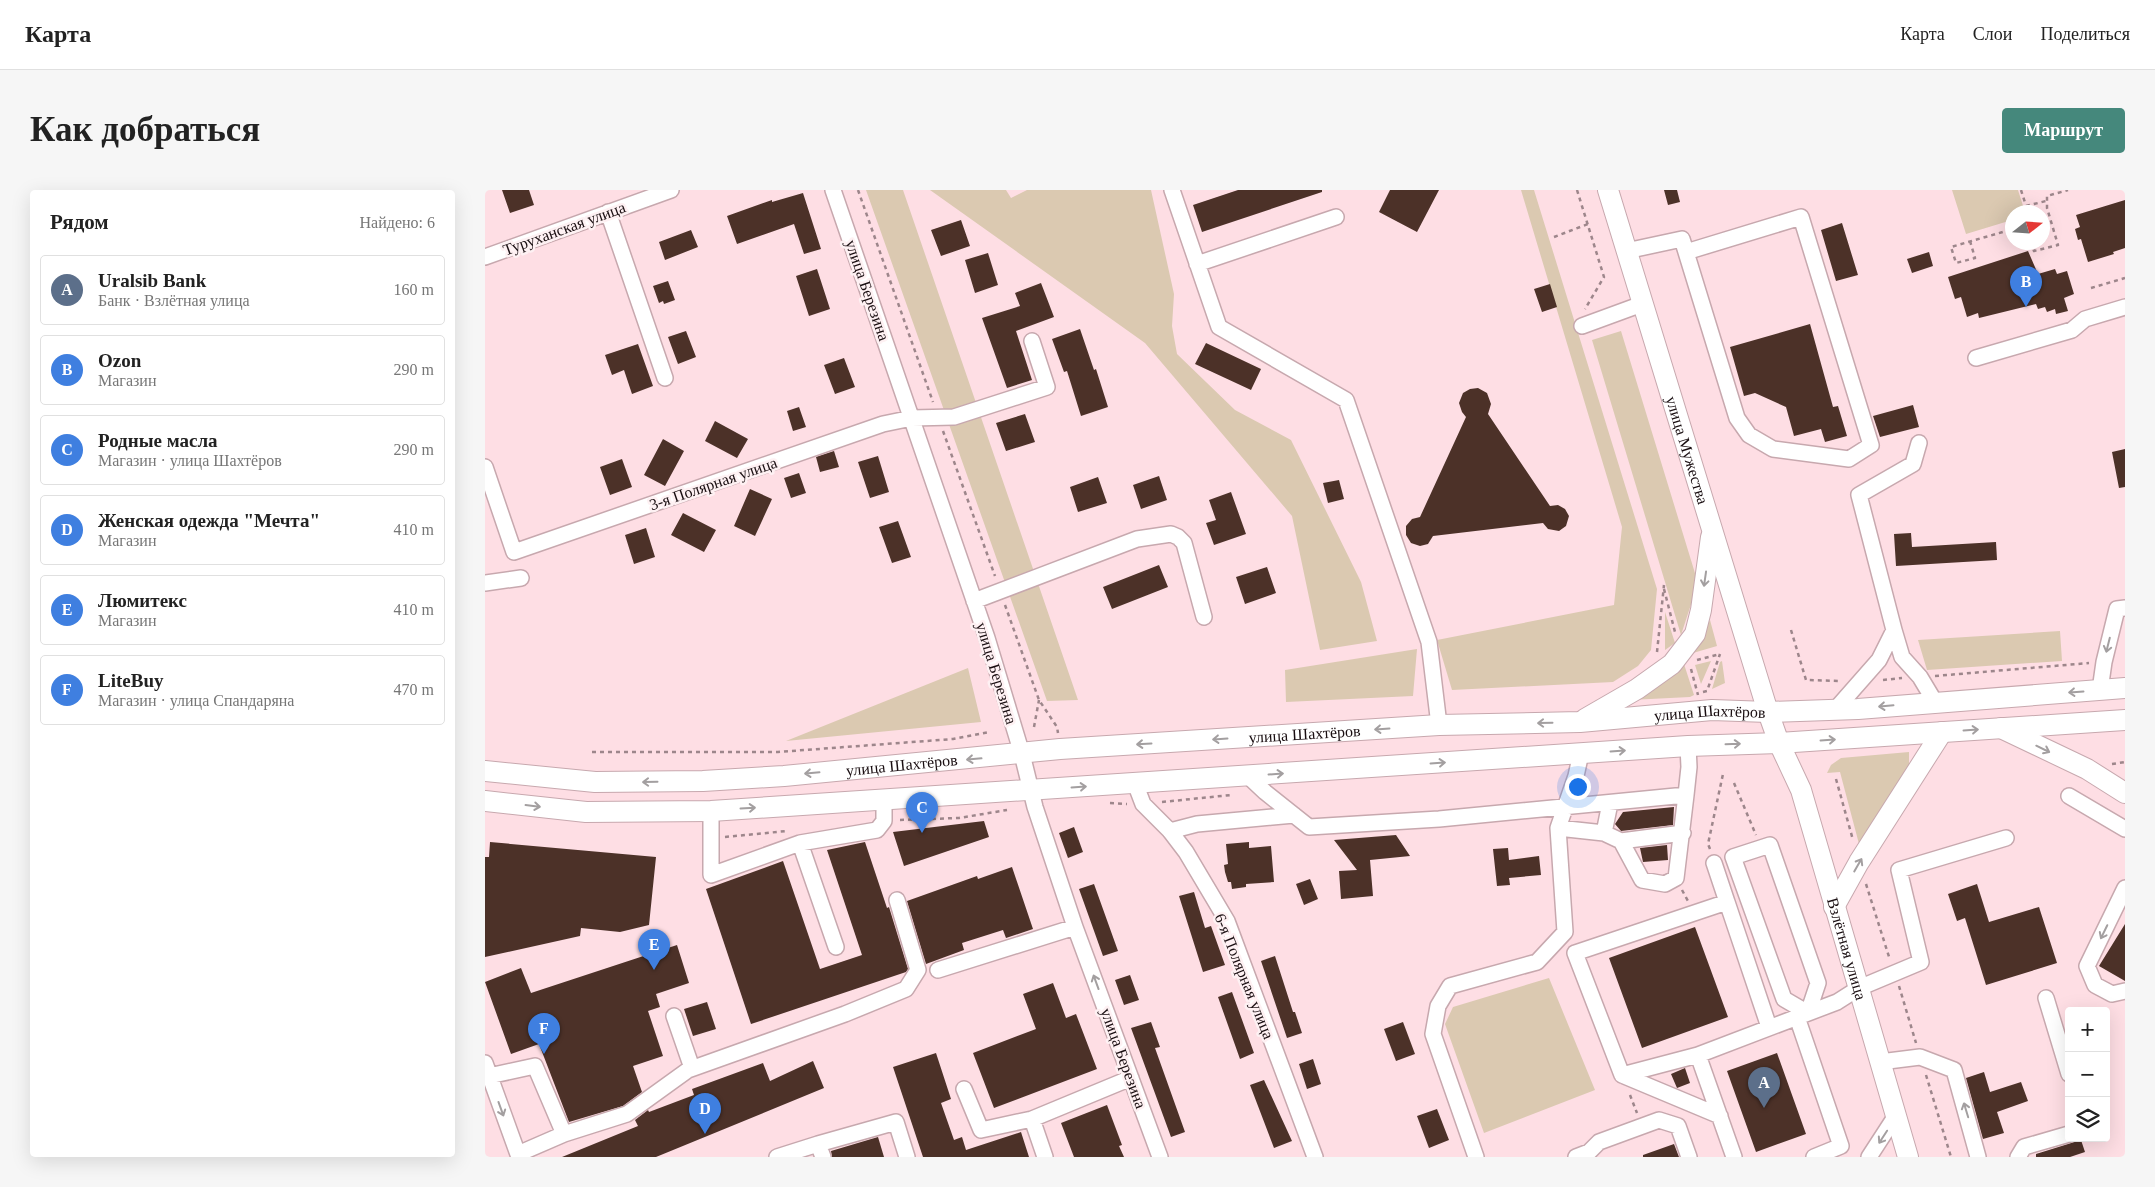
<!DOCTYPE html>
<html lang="ru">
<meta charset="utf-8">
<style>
:root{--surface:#fff;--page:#f6f6f6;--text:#222;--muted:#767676;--line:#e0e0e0;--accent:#45887c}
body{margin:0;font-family:"Times New Roman",serif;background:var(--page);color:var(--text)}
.controls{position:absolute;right:15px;bottom:15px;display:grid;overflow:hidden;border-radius:5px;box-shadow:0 5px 20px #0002}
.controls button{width:45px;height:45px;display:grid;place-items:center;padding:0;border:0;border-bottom:1px solid var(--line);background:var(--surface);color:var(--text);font:25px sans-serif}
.compass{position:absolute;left:1520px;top:15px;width:45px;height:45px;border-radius:50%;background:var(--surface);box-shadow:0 5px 20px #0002;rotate:73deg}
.you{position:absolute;left:1092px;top:596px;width:18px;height:18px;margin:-12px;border:4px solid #fff;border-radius:50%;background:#1a73e8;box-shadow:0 0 0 8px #1a73e833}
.badge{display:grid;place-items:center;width:32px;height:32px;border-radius:50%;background:var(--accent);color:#fff;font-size:16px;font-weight:700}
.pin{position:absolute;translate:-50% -41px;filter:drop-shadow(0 1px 2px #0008)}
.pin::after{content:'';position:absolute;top:26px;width:18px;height:15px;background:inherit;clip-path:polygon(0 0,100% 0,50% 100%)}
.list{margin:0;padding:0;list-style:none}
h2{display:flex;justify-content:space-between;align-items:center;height:65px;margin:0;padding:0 20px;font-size:21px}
h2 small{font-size:16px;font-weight:400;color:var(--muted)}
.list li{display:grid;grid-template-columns:32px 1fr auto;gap:15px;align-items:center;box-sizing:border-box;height:70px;margin:0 10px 10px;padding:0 10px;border:1px solid var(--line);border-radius:5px}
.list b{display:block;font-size:19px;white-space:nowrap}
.list p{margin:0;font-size:16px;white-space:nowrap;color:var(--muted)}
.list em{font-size:16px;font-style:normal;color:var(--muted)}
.icon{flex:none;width:28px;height:28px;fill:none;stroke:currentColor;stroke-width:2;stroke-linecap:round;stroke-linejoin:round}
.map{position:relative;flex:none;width:1640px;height:967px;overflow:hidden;border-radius:5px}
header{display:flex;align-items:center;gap:30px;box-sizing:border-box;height:70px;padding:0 25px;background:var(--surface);border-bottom:1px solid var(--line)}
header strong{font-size:24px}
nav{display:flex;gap:28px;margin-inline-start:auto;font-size:18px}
.intro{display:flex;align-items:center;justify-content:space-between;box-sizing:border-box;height:120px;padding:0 30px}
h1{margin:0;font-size:35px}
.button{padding:12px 22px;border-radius:5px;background:var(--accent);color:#fff;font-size:18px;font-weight:700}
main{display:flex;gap:30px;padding:0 30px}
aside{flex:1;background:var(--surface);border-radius:5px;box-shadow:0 5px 20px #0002}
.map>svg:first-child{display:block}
.green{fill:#dbc9b1}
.building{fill:#4c3128}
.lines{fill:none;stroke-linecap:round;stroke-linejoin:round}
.minor-casing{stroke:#c7a8ae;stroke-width:18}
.major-casing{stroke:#c7a8ae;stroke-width:22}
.path{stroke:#9d868b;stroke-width:2.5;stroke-dasharray:4 4;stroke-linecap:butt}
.minor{stroke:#fff;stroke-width:15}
.major{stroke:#fff;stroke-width:20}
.oneway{stroke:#a39fa0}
.labels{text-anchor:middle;stroke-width:5;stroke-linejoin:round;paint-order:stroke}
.street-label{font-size:16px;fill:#190e11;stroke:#fef1f3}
</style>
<header>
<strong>Карта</strong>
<nav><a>Карта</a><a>Слои</a><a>Поделиться</a></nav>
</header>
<div class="intro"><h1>Как добраться</h1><a class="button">Маршрут</a></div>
<main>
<aside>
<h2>Рядом<small>Найдено: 6</small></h2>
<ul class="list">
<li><span class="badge" style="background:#5c6f8a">A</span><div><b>Uralsib Bank</b><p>Банк · Взлётная улица</p></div><em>160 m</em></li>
<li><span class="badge" style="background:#3f7fe0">B</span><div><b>Ozon</b><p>Магазин</p></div><em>290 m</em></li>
<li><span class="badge" style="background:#3f7fe0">C</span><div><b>Родные масла</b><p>Магазин · улица Шахтёров</p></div><em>290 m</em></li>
<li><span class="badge" style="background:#3f7fe0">D</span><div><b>Женская одежда &quot;Мечта&quot;</b><p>Магазин</p></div><em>410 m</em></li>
<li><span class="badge" style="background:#3f7fe0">E</span><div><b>Люмитекс</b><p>Магазин</p></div><em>410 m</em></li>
<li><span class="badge" style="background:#3f7fe0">F</span><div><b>LiteBuy</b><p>Магазин · улица Спандаряна</p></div><em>470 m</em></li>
</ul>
</aside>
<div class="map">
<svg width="1640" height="967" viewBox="0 0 1640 967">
<rect width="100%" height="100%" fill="#fedee4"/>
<path class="green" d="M381 0H418L593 510 562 511Z
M445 0H521L526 8 542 0H666L689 104 687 136 692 164 750 220 806 250 876 392 892 451 835 460 807 326 660 153Z
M1036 0H1049L1172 399 1166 460 1153 476 1128 492 967 500 952 450 1129 415 1137 337Z
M1467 0H1533L1540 22H1528L1527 30 1481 44Z
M1136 141 1213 393 1196 445 1107 150Z
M1180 422 1190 453 1180 460Z
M1225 430 1232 456 1208 463Z
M1575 441 1577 471 1442 480 1433 450Z
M932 459 928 506 801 512 800 480Z
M1226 471 1216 494 1210 475Z
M1237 471 1240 493 1227 499 1235 472Z
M1199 474 1209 505 1205 507 1145 510Z
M483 478 496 532 301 551Z
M1424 562V579L1374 654 1355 582 1342 583 1346 575 1356 568Z
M1064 788 1110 900 999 943 960 834 968 817Z"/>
<path class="building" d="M17 0H44L49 15 25 23Z
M753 0H837V2L717 42 708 15Z
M905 0H954L932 42 894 22Z
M1179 0H1192L1195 12 1183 15Z
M318 3 336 59 319 64 309 34 252 54 242 26 287 10V12Z
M1640 10V58L1628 62 1629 64 1603 72 1596 49 1593 50 1590 39 1595 37 1591 25Z
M476 30 485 56 456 66 446 40Z
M1357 33 1373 85 1351 91 1336 40Z
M206 40 213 57 180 70 174 52Z
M1543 61 1553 84 1570 79 1572 84 1582 81 1589 104 1579 108 1583 121 1571 124 1570 119 1562 122 1560 117 1553 119 1551 114 1494 128 1493 123 1482 127 1476 107 1470 109 1463 87Z
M1444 62 1448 76 1427 83 1422 69Z
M503 63 513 95 490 103 480 70Z
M332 79 345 119 324 126 311 86Z
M183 91 190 110 179 114 178 111 174 113 168 96Z
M556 93 569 127 531 141 547 190 522 198 497 128 535 116 530 103Z
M1065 94 1072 117 1057 122 1049 99Z
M1325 134 1348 217 1353 216 1362 246 1340 252 1336 239 1309 246 1301 217 1270 203 1259 206 1245 157Z
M595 139 609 180 611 179 623 217 596 226 582 181 579 182 567 149Z
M201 141 211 167 193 174 183 147Z
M721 153 776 179 766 200 710 174Z
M153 154 168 196 147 204 139 180 127 185 120 165Z
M359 168 370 197 350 204 339 175Z
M993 198 1002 203 1006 214 1003 224 1065 316 1073 315 1080 319 1084 326 1081 336 1074 341 1063 339 1058 333 948 346 943 354 935 356 926 353 921 345V336L927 329 935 327 981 227 977 222 974 213 978 203 985 199Z
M1428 215 1434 237 1395 247 1388 226Z
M314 217 321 237 308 241 302 221Z
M540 224 550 252 521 261 511 233Z
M230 231 263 249 252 268 220 251Z
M178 249 199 261 180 296 159 285Z
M1640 259V297L1634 298 1627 262Z
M349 261 354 277 335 282 331 267Z
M393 266 404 302 385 308 373 272Z
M137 269 147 297 125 305 115 277Z
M314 283 321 303 306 308 299 288Z
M674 286 682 310 656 319 648 295Z
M613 287 622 313 593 322 585 297Z
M854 290 859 309 843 313 838 293Z
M265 299 287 309 270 346 249 336Z
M746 302 761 344 729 355 721 333 731 330 724 310Z
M198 323 231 340 219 362 186 345Z
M413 331 426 367 407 373 394 337Z
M161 338 170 367 149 374 140 345Z
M1426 343 1427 357 1511 352 1512 370 1411 376 1409 344Z
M674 375 683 397 627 419 618 397Z
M782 377 791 403 760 414 751 387Z
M1189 617 1188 635 1136 641 1130 634 1138 622Z
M499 631 504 647 419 676 408 642Z
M589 637 598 662 583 668 574 643Z
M911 645 925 666 885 670 888 706 856 709 854 681 872 680 849 650Z
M5 652 171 667 164 735 135 742 96 738 95 746 0 767V667H4Z
M380 652 402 718 404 717 423 779 421 782 266 834 221 699 298 671 335 779 377 765 342 660Z
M764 652V658L786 656 789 692 761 694V697L747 699 746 692H743L740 682 739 675 743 674 741 654Z
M1182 655 1183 670 1158 672 1155 658Z
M1023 658 1024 670 1054 666 1056 685 1024 688 1025 695 1012 696 1008 659Z
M527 677 548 739 521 748 518 740 477 753 479 760 441 774 422 711 492 686 493 689Z
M825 689 833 709 819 715 811 694Z
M609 694 633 761 618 766 594 699Z
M1492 694 1504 732 1554 717 1572 773 1501 795 1480 728 1472 731 1463 704Z
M709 702 720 738 726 736 740 775 718 782 694 706Z
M1640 734V791L1614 776Z
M1210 737 1243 827 1157 858 1124 768Z
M192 755 204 793 171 804 175 817 163 821 178 866 148 876 157 902 138 916 84 932 54 854 26 864 0 792 36 778 46 803Z
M790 766 808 822H810L817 843 802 848 776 771Z
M645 785 654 810 639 815 630 790Z
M568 793 581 828 591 824 612 879 509 918 488 863 551 839 538 804Z
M747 802 769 863 755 869 733 807Z
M222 812 231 839 208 846 199 819Z
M666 832 675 857 670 858 700 942 686 947 646 838Z
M918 832 930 864 911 871 899 839Z
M451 863 466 909 456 913 469 950 477 947 481 960 536 942 544 967H438L408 877Z
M1292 863 1321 944 1271 962 1242 881Z
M828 869 836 894 822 899 814 874Z
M328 871 339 898 171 967H77L153 936 150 930 163 920 164 922 209 905 207 899 278 873 285 891Z
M1200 878 1205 893 1192 898 1186 884Z
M1499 882 1505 902 1536 892 1543 911 1512 922 1519 943 1498 949 1481 888Z
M779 890 807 951 789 958 765 895Z
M622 915 637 955 634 956 639 967H589L576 933Z
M952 919 964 950 944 958 932 926Z
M393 947 399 967H347L346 961Z
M1596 950 1600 962 1585 967H1551V964Z
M1189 954 1194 967H1158V965Z"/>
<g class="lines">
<defs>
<path id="minor" d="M348 0 502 448 537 564 550 617 590 737 675 967
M687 0 734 137 861 210 944 452 954 535
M123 22 180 188
M1141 61 1197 49 1201 62 1316 27 1386 255 1364 269 1288 259 1264 245 1252 228 1201 62
M0 67 186 0
M712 74 851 27
M1097 136 1157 114
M1491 168 1587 140 1600 129 1640 117
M0 277 29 362 398 234 427 228 469 227 562 197 547 151
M0 393 36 388
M489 411 652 349 686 344 693 347 699 353 719 427
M1409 440 1417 467 1435 487 1450 512
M1615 500 1619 472 1632 419 1640 418
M1350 520 1394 470 1409 440 1374 305 1428 274 1434 253
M763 586 780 602 824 637 954 629 1201 605 1204 577 1203 556
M650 593 658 614 685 641 701 662 742 731 830 967
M1584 606 1640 639
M1125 613 1119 643 1136 651 1157 690 1180 694 1191 688 1201 605
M226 621V685L315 653 392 640 399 631V610
M1073 638 1119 643
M685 641 712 634 809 625
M1136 651 1198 643
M315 653 351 757
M1285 655 1333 793 1323 823 1299 809 1248 667Z
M1229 673 1242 712
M1640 698 1602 776 1610 795 1627 804 1640 801
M453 780 590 737
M1561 808 1584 884
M189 826 207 878
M1312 827 1356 956 1329 967
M1395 872 1435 867 1469 880 1493 967
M0 873 34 967
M1137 885 1213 865
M4 886 50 876 79 944
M479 899 496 940 547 929 560 967
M1235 926 1137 885 1090 763 1242 712 1284 837
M547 929 646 888
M333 954 411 932 422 967
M33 964 79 944 142 924 203 880 360 824 421 799 433 780 412 710
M292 967 333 954 338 967
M991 967 948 844 953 816 965 796 1052 772 1080 742 1073 638 1091 586 1096 563
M1091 967 1104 962 1114 952 1174 930 1193 936 1204 967
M1249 967 1213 865 1352 812 1374 798 1436 772 1414 680 1521 648
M1384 967 1410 927
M1533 967 1539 957 1584 944"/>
<g id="major">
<path id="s1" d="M1123 0 1283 522 1294 553 1316 600 1423 967"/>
<path d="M1100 529 1152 499 1187 474 1210 444 1216 420 1226 347"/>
<path d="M1516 538 1602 579 1640 603"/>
<path id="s2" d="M0 581 110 592 218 591 299 586 575 559 954 535 1095 532 1227 520 1283 522 1373 519 1640 498"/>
<path d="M0 611 101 622 226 621 1203 556 1294 553 1640 530"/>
<path d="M1349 717 1374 672 1457 542"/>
</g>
</defs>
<use href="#minor" class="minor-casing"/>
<use href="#major" class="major-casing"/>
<path class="path" d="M373 0 448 212
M1092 0 1119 87 1100 119
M1536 0 1543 22
M1541 16 1561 11
M1069 47 1103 34
M1485 51 1490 68 1471 73 1466 57 1528 39
M1546 52 1549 61 1573 55 1562 18V6L1583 0
M1606 98 1640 88
M458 241 510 386
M1179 399 1190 442
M520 415 554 510 572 537 573 543
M1306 440 1321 490 1355 491
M1172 462 1179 395
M1212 470 1235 464
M1206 479 1213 505
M1450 486 1604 473
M1398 490 1417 488
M1218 502 1222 501 1235 464
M549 537 554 510
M107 562H293L468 549 504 542
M1627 574 1640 572
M1351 589 1368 650
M1249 593 1271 645
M677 612 746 605
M625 613 642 614
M415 630 474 628 522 620
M240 647 302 641
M1225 659 1223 654 1238 584
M1381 694 1405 770
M1197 700 1203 711
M1414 796 1431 853
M1441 885 1466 967
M1145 905 1152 923"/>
<use href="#minor" class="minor"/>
<use href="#major" class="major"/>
</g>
<defs><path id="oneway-shaft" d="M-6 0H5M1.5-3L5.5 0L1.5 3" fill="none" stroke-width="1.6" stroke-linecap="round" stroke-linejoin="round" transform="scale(1.25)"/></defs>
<g class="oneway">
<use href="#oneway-shaft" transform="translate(1220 389) rotate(98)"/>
<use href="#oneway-shaft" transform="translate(1623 455) rotate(104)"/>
<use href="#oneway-shaft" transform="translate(1591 502) rotate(176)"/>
<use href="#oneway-shaft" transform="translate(1401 516) rotate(175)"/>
<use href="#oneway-shaft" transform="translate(1060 533) rotate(179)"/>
<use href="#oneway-shaft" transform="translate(897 539) rotate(176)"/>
<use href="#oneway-shaft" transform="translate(1486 540) rotate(-4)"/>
<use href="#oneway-shaft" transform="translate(735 549) rotate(176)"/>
<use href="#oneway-shaft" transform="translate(1343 550) rotate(-4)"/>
<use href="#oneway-shaft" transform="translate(659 554) rotate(177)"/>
<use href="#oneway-shaft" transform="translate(1248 554) rotate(-2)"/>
<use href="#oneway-shaft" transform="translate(1558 559) rotate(26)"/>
<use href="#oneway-shaft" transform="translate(1133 561) rotate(-4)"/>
<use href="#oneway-shaft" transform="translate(489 569) rotate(175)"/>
<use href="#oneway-shaft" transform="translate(953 573) rotate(-4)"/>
<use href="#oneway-shaft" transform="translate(327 583) rotate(175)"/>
<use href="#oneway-shaft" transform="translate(791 584) rotate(-4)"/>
<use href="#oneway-shaft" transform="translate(165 592) rotate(179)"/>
<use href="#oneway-shaft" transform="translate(594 597) rotate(-4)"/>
<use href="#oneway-shaft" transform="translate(48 616) rotate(7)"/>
<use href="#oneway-shaft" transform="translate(263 618) rotate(-3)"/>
<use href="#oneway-shaft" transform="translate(1373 675) rotate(-60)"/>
<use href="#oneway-shaft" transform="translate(1619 742) rotate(116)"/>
<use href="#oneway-shaft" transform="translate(611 792) rotate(-110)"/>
<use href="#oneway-shaft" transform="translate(16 919) rotate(70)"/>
<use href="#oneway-shaft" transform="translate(1481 920) rotate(-107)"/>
<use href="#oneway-shaft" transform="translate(1398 947) rotate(123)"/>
</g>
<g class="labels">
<g class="street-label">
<text transform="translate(79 38) rotate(-20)" y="6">Туруханская улица</text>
<text transform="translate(383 100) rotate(71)" y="6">улица Березина</text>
<text dy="6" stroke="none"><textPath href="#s1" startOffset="272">улица Мужества</textPath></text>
<text transform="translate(228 293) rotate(-19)" y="6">3-я Полярная улица</text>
<text transform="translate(512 483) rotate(73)" y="6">улица Березина</text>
<text dy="6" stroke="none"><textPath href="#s2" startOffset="1228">улица Шахтёров</textPath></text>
<text dy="6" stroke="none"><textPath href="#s2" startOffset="822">улица Шахтёров</textPath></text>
<text dy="6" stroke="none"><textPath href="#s2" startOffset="418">улица Шахтёров</textPath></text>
<text dy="6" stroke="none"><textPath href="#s1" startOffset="796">Взлётная улица</textPath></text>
<text transform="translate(760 786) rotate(68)" y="6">6-я Полярная улица</text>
<text transform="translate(639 868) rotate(70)" y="6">улица Березина</text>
</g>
</g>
</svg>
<div class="controls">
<button>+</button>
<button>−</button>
<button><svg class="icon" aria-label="layers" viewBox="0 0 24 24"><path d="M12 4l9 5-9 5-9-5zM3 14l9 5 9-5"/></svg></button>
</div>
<svg class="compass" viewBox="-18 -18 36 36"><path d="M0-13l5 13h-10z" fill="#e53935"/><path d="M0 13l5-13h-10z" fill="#767676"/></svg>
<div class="you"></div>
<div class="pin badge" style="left:1279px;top:918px;background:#5c6f8a">A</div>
<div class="pin badge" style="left:1541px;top:117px;background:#3f7fe0">B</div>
<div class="pin badge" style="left:437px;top:643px;background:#3f7fe0">C</div>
<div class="pin badge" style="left:220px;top:944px;background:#3f7fe0">D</div>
<div class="pin badge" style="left:169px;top:780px;background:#3f7fe0">E</div>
<div class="pin badge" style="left:59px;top:864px;background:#3f7fe0">F</div>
</div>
</main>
